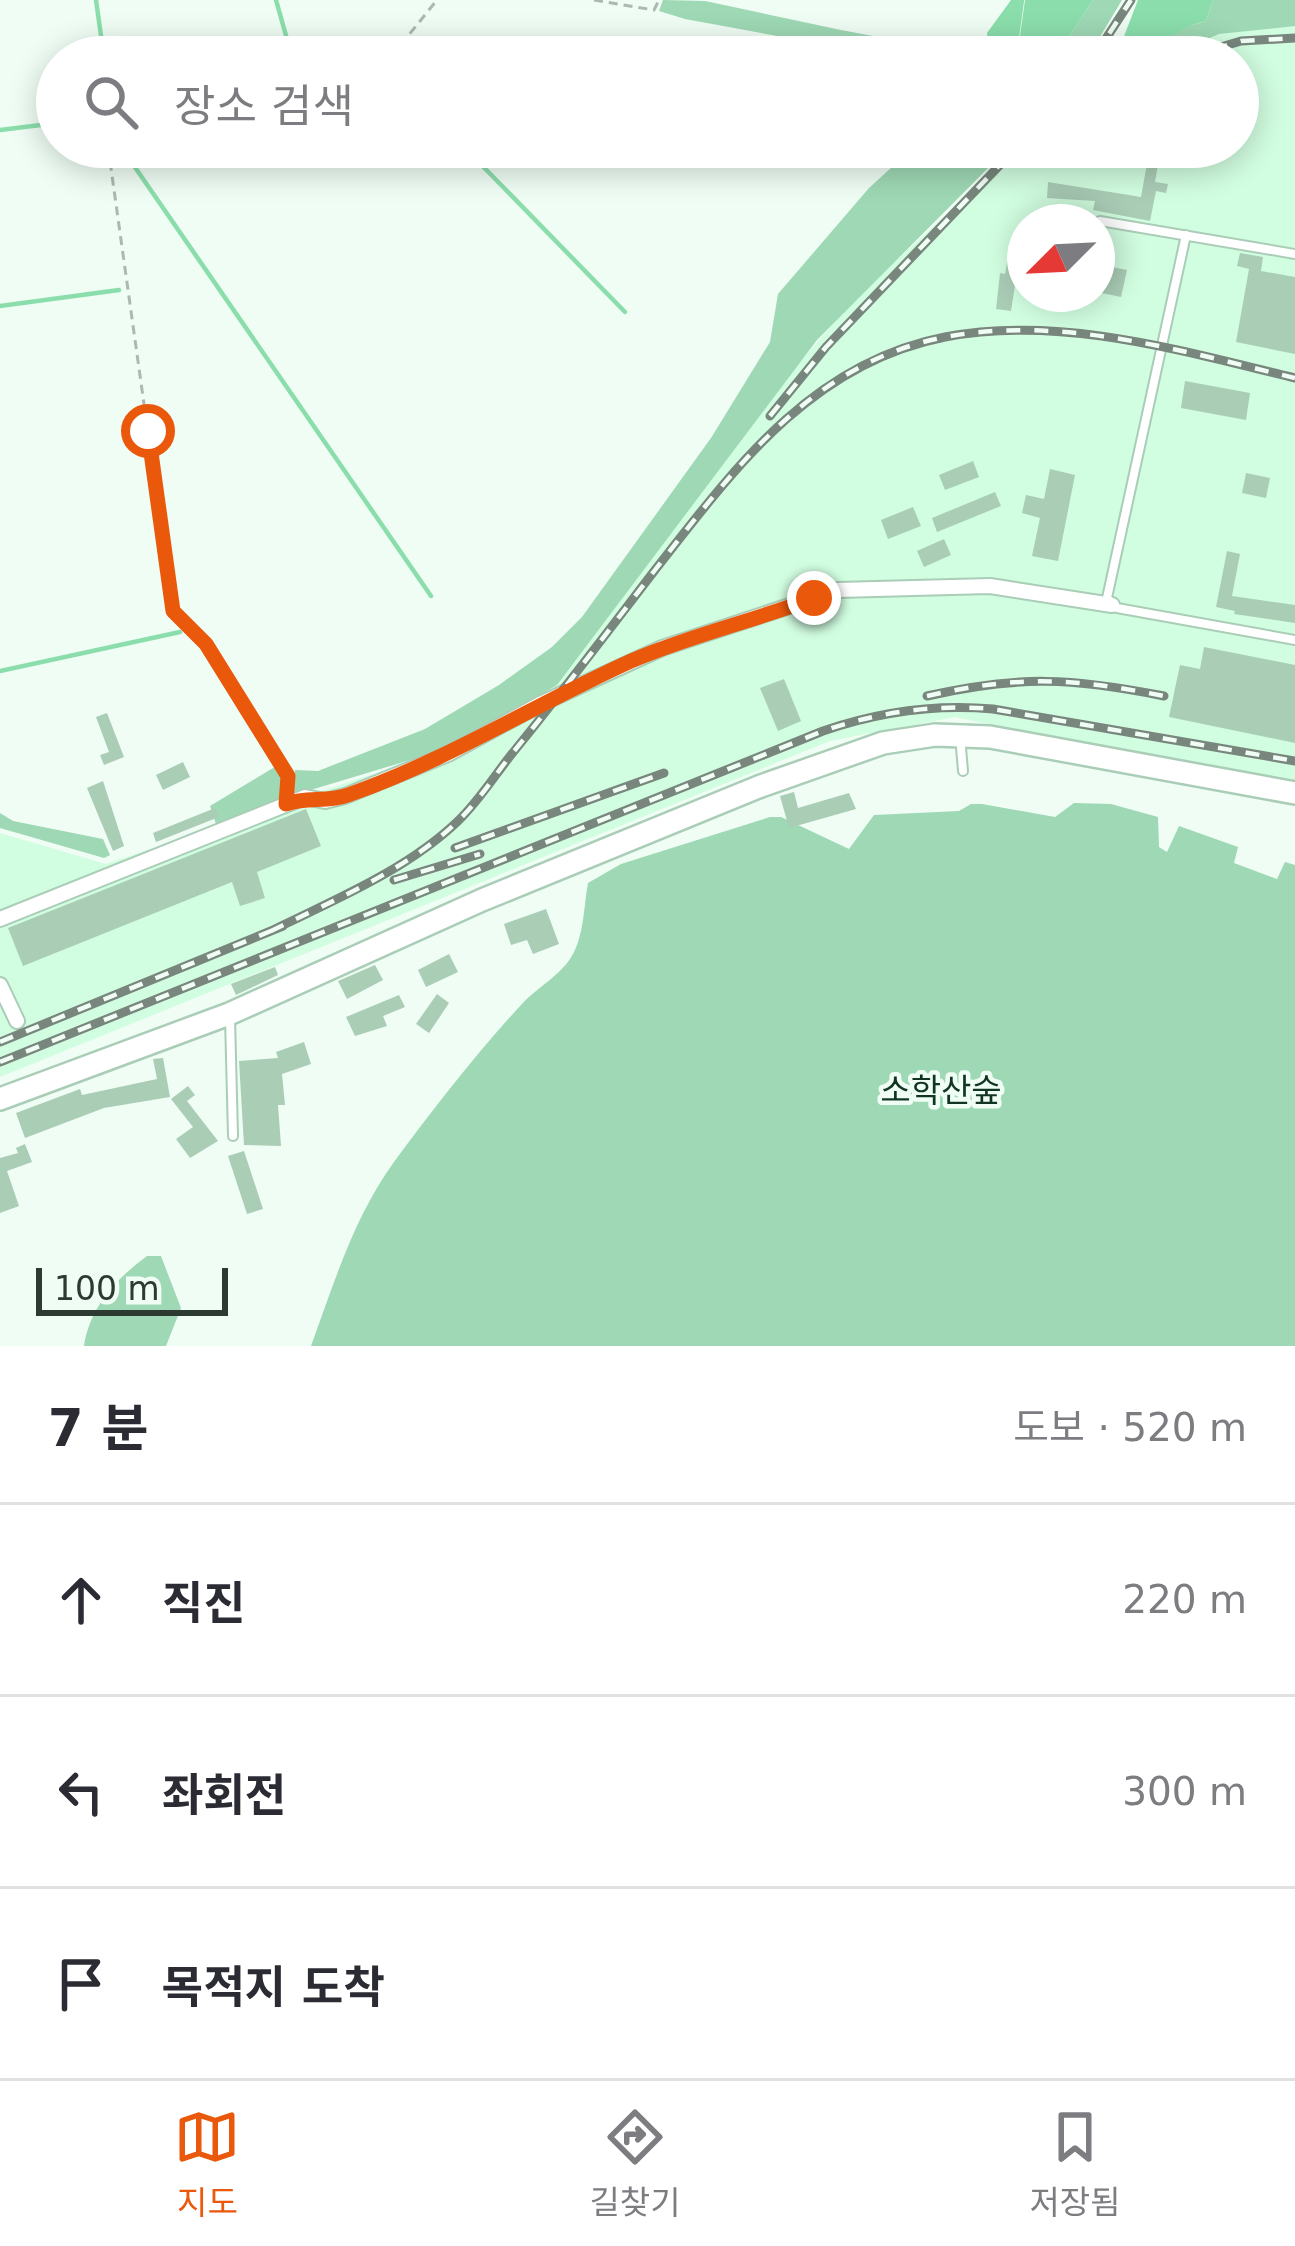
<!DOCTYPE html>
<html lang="ko">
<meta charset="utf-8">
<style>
:root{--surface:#fff;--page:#f7f7f7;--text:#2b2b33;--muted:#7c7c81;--line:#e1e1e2;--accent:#ea580c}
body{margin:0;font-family:"DejaVu Sans","Noto Sans KR",sans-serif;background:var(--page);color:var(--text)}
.compass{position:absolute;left:1007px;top:204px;width:108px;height:108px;border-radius:50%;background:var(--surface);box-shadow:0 6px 30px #0003;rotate:246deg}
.scale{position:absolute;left:36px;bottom:30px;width:192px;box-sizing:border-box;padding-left:12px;border:6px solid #2c3a31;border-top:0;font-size:33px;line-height:42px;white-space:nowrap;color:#2c3a31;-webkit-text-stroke:9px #effdf4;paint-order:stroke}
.stop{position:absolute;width:36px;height:36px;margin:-27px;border:9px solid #ea580c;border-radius:50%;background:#fff}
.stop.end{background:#ea580c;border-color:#fff;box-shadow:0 3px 12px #0008}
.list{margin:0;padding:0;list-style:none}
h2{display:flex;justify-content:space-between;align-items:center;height:156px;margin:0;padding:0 48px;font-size:51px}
h2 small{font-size:39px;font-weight:400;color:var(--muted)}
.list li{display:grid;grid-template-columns:78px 1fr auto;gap:36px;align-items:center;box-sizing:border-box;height:192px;padding:0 48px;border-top:3px solid var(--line)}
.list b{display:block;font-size:45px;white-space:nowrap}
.list em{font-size:39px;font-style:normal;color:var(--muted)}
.icon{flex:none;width:66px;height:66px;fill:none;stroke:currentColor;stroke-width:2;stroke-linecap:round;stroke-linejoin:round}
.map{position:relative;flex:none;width:1295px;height:1346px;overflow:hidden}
.search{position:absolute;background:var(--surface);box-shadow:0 6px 30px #0003;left:36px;right:36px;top:36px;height:132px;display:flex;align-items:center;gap:30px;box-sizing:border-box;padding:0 42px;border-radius:66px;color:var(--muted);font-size:45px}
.sheet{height:732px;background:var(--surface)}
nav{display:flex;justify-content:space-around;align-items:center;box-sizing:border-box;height:168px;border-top:3px solid var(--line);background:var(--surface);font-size:33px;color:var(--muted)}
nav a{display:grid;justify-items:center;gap:6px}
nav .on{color:var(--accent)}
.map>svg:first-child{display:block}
.built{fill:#d1fde0;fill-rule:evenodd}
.green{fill:#9ed8b4}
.water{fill:#8bdeac}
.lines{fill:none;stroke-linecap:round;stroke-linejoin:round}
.stream{stroke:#8bdeac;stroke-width:4.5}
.building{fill:#aacdb6}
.lane-casing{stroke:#aacdb7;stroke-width:12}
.street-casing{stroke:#aacdb7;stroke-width:18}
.secondary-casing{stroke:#aacdb7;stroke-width:26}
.path{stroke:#abb9b0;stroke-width:3;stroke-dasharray:9 6;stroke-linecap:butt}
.lane{stroke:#fff;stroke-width:8}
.street{stroke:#fff;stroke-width:14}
.secondary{stroke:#fff;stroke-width:21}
.rail-casing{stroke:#78867d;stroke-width:9}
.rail{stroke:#effdf4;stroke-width:4.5;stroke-dasharray:14;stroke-linecap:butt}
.route{stroke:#ea580c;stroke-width:15}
.labels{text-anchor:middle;stroke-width:9;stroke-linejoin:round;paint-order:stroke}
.park-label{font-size:33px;fill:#113522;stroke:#effdf4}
</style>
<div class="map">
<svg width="1295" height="1346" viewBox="0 0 1295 1346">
<rect width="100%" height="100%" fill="#effdf4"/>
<path class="built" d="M1264 26H1295V788L955 717 830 741 0 1077V833L106 864 450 748 556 685 777 389 858 295 1021 147H1238V57H1165L1219 34ZM1025 222H1097V294H1025Z"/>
<path class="green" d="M663 0 705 1 841 30 937 48 975 50 998 57H891L685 19 659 11Z
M1093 0H1122L1088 57H1056Z
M1213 0H1295V26L1219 34 1165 57H1137L1172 31 1206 21Z
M926 147H1009L817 340 557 685 450 748 294 795 295 770 318 771 425 729 499 685 552 647 582 617 711 438 770 342 778 294 869 188 892 167Z
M278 765 285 778 282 800 216 824 210 806Z
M1074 803 1111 804 1158 817 1159 847 1167 852 1179 826 1238 847 1234 863 1277 879 1285 862 1295 865V1346H311C334 1283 354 1217 394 1162 434 1108 475 1055 521 1005 537 987 562 975 573 954 584 934 584 905 588 883L621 864 770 817H781L849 849 874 815 959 811 971 804H982L1055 817Z
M0 813 13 821 103 839 110 855 104 858 0 828Z
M147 1256H161L181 1308 166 1346H84C90 1307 116 1279 147 1256Z"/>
<path class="water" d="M1011 0H1020L1013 57 988 52 987 33Z
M1025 0H1093L1056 57H1017Z
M1138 0H1213L1206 21C1169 29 1153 57 1116 57Z"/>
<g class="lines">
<path class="stream" d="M96 0 104 57
M276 0 292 57
M1014 57 1022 0
M0 130 57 123
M121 147 431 596
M464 147 625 312
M0 306 119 290
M0 671 180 632"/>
</g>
<path class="building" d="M1150 147H1161L1155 182 1168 184 1166 193 1156 191 1150 221 1093 210 1095 201 1047 198 1048 182 1141 197Z
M1012 235 1025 236V247H1021L1011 311 996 309 1000 273 1005 274Z
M1240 253 1263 257 1261 271 1295 277V354L1236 342 1249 269 1237 266Z
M1097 264 1127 270 1121 297 1097 292Z
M1185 381 1250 393 1246 420 1181 408Z
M973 461 979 477 945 490 939 475Z
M1050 469 1075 475 1058 561 1032 556 1040 518 1022 513 1026 495 1044 499Z
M1246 473 1270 478 1266 498 1242 493Z
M995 492 1001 506 937 532 932 518Z
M913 507 921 526 888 539 881 520Z
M944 539 951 555 924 567 917 551Z
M1227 551 1240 554 1232 596 1295 605V623L1234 614 1235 611 1216 607Z
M1204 647 1295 665V743L1169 717 1180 665 1200 669Z
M784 679 801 721 778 731 760 688Z
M107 713 124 757 104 765 100 755 109 752 96 717Z
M183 762 190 777 163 790 156 775Z
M103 781 124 846 113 851 87 788Z
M794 792 798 808 849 793 856 809 789 828 780 796Z
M215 808 219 817 156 842 153 833Z
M306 809 321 846 257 872 265 898 240 906 232 882 23 966 8 928Z
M546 909 559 944 533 954 527 940 511 945 504 924Z
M449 954 458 972 426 987 418 970Z
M375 965 383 980 347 999 338 981Z
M275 967 278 975 236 995 231 984Z
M437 994 449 1003 429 1033 416 1024Z
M399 995 405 1007 383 1016 387 1026 355 1036 346 1017Z
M304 1042 311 1064 282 1074 285 1105H278L281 1146 244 1145 239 1061 278 1058 276 1052Z
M163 1058 170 1097 104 1108 25 1138 16 1113 80 1089 82 1095 157 1079 153 1059Z
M188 1086 195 1095 187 1101 218 1141 190 1158 176 1139 193 1127 171 1099Z
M25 1144 32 1162 7 1171 19 1206 0 1213V1158L18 1153 16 1148Z
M244 1151 263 1209 247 1214 228 1156Z"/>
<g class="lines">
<defs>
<path id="lane" d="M1100 221 1295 254
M1186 235 1107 598 1117 608 1295 640
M960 736 963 771
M230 1018 233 1136"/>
<path id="street" d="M0 919 305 797 325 801 345 796 448 754 542 703 662 648 838 590 990 586 1112 605
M0 985 17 1021"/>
<path id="secondary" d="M0 1099 229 1014 482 900 761 786 883 743 935 735 990 737 1295 793"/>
</defs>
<use href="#lane" class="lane-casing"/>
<use href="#street" class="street-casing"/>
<use href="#secondary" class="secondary-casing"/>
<path class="path" d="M594 0 654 10 659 0
M391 57 437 0
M108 147 173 611 206 644 288 776 287 790"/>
<use href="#lane" class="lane"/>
<use href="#street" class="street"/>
<use href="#secondary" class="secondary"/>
<defs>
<path id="rail" d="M1094 57 1131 0
M1187 57 1241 41 1295 38
M770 416 826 347 1017 147
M927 696C1019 675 1073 678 1164 696
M455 848 664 773
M394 880 480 854
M271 931C334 900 407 870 458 821 480 800 496 773 515 750 563 691 609 630 655 570 734 469 811 363 945 337 1062 315 1182 351 1295 378
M0 1042 283 926
M0 1062 823 731C878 712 936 704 993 709L1295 761"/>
</defs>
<use href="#rail" class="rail-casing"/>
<use href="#rail" class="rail"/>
</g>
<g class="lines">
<path class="route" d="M148 431 173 611 206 644 288 776 286 804C308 796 326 803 348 795 448 760 536 704 631 661 691 635 754 621 814 598"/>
</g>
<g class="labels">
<g class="park-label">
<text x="941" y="1102">소학산숲</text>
</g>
</g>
</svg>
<svg class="compass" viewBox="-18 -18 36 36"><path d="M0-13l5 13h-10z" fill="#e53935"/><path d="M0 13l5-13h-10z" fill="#7c7c81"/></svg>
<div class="scale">100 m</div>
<div class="stop" style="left:148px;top:431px"></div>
<div class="stop end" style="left:814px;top:598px"></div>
<div class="search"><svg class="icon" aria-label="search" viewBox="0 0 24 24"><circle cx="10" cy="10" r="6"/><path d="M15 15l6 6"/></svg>장소 검색</div>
</div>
<section class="sheet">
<h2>7 분<small>도보 · 520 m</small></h2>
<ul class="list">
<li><svg class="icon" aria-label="ahead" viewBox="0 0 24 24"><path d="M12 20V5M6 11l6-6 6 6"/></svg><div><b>직진</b></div><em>220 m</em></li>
<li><svg class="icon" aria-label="left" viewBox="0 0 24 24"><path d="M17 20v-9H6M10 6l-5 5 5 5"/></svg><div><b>좌회전</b></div><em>300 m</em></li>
<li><svg class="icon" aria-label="arrive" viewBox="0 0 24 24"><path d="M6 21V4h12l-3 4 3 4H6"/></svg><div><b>목적지 도착</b></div></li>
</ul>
</section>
<nav>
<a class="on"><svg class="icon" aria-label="map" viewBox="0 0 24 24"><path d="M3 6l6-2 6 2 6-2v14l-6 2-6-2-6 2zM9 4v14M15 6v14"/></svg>지도</a>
<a><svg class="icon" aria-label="directions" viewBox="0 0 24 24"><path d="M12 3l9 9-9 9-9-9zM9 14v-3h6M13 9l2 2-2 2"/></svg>길찾기</a>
<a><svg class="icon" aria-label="saved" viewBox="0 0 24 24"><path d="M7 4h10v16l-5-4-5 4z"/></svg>저장됨</a>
</nav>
